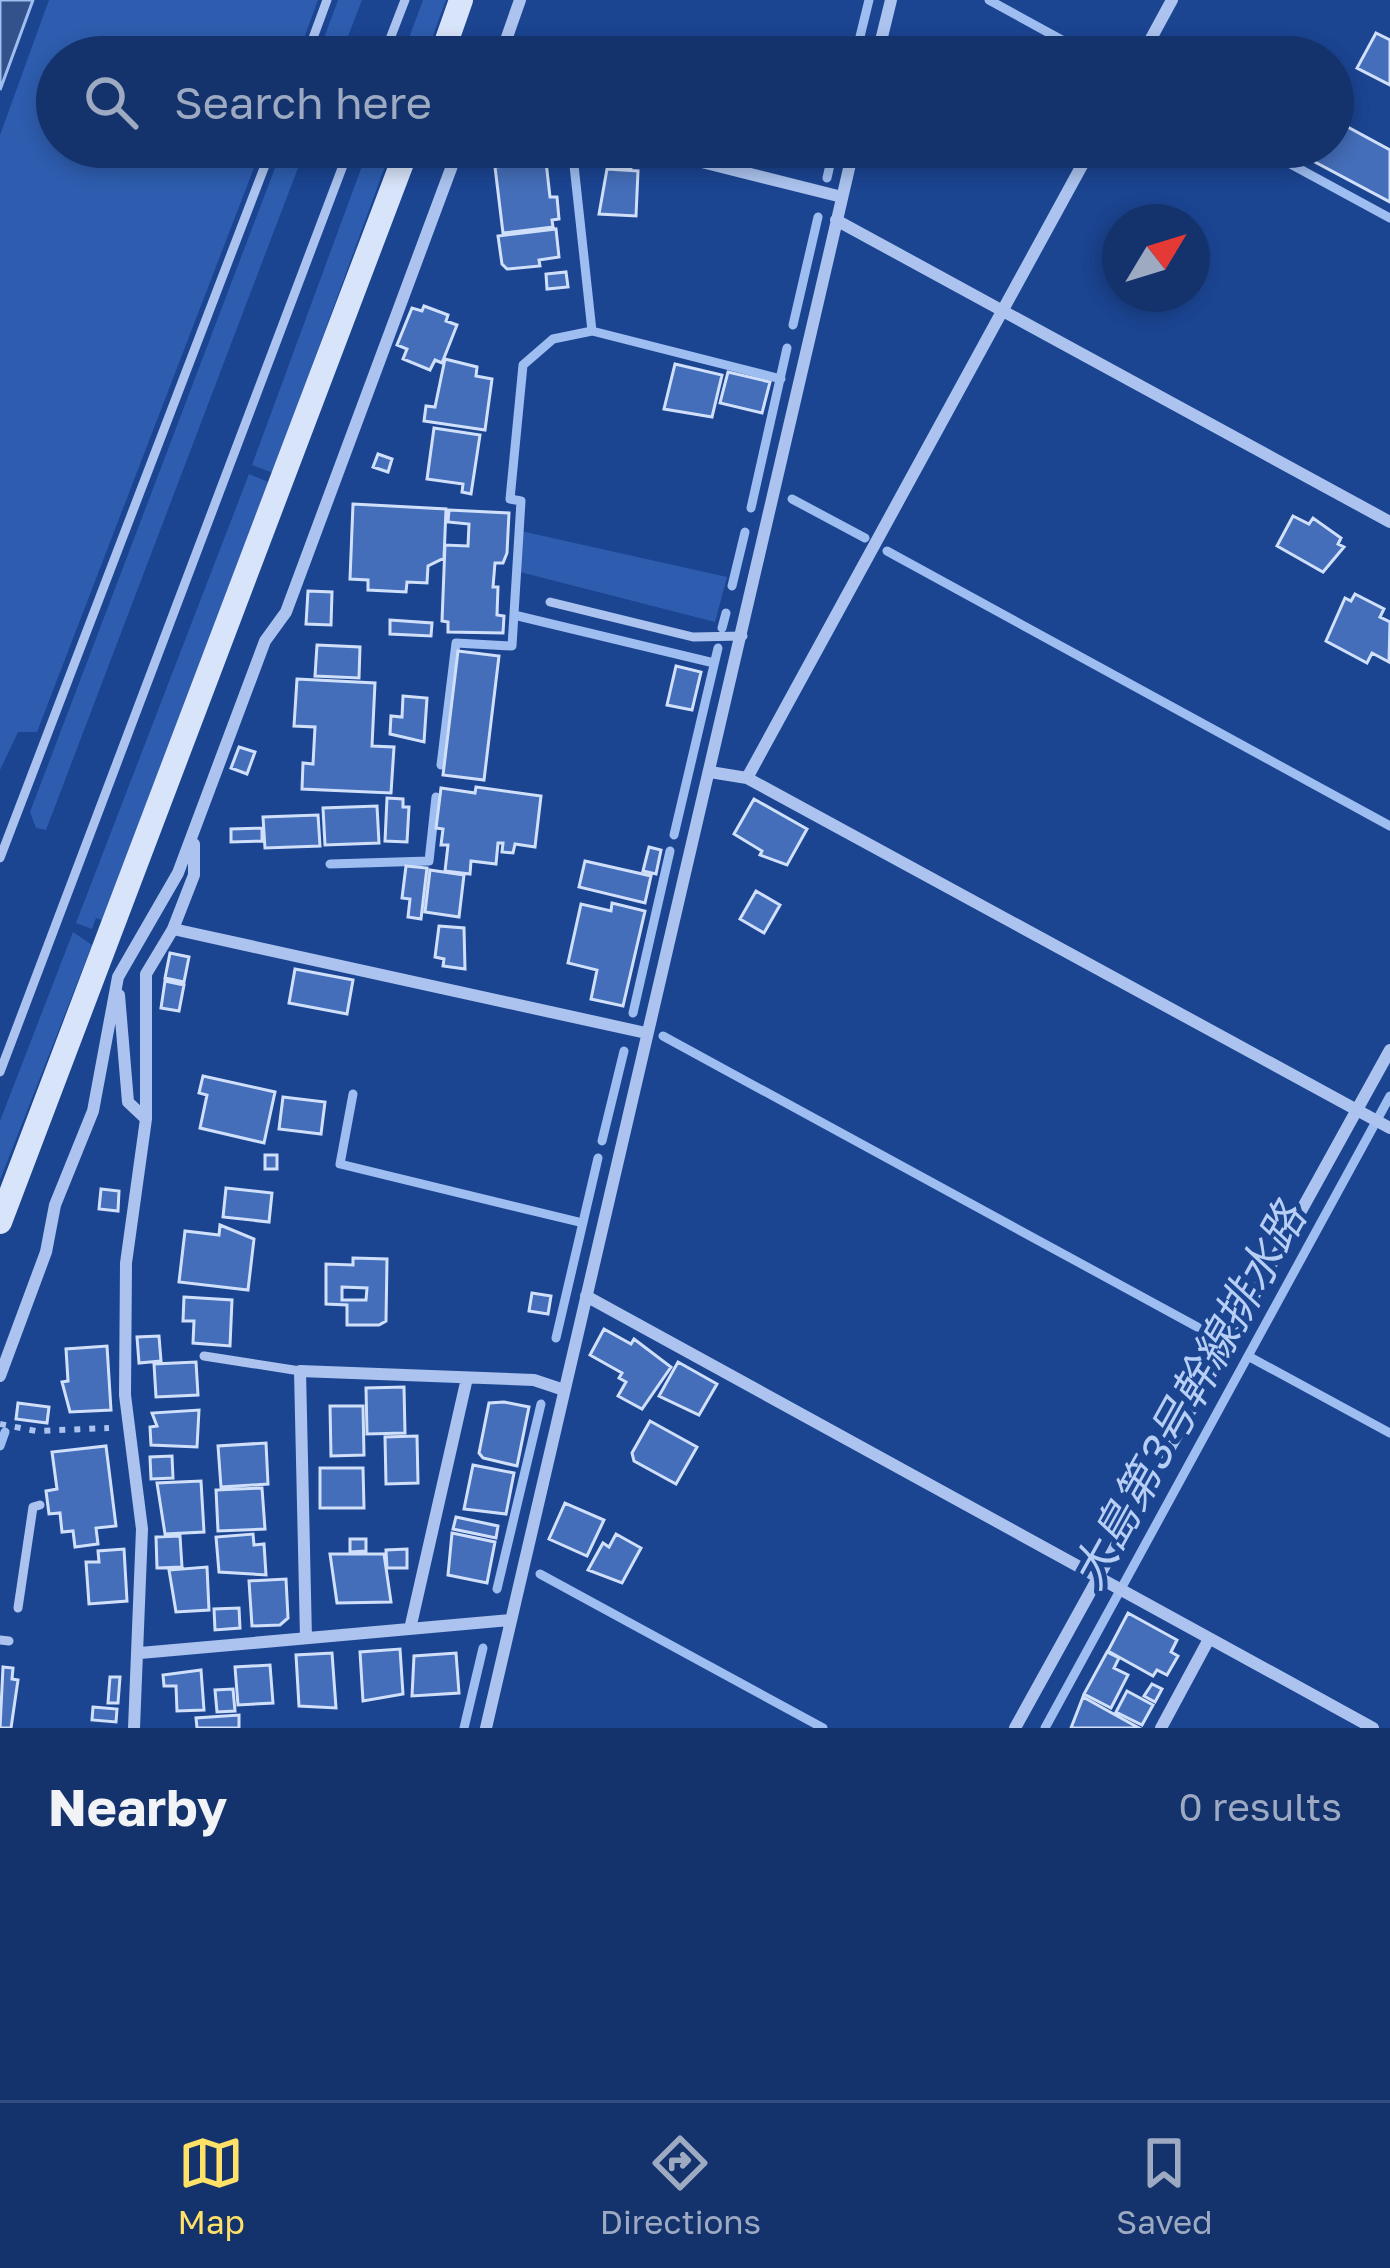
<!DOCTYPE html>
<meta charset="utf-8">
<style>
:root{--surface:#14336d;--page:#213f75;--text:#f1f3f6;--muted:#9daac2;--line:#334e80;--accent:#ffe168}
body{margin:0;font-family:"Golos Text","Noto Sans JP",sans-serif;background:var(--page);color:var(--text)}
.compass{position:absolute;left:1102px;top:204px;width:108px;height:108px;border-radius:50%;background:var(--surface);box-shadow:0 6px 18px #0003;rotate:52deg}
.list{margin:0;padding:0;list-style:none}
h2{display:flex;justify-content:space-between;align-items:center;height:156px;margin:0;padding:0 48px;font-size:51px}
h2 small{font-size:39px;font-weight:400;color:var(--muted)}
.icon{flex:none;width:66px;height:66px;fill:none;stroke:currentColor;stroke-width:2;stroke-linecap:round;stroke-linejoin:round}
.map{position:relative;flex:none;width:1390px;height:1728px;overflow:hidden}
.search{position:absolute;background:var(--surface);box-shadow:0 6px 18px #0003;left:36px;right:36px;top:36px;height:132px;display:flex;align-items:center;gap:30px;box-sizing:border-box;padding:0 42px;border-radius:66px;color:var(--muted);font-size:45px}
.sheet{height:372px;background:var(--surface)}
nav{display:flex;justify-content:space-around;align-items:center;box-sizing:border-box;height:168px;border-top:3px solid var(--line);background:var(--surface);font-size:33px;color:var(--muted)}
nav a{display:grid;justify-items:center;gap:6px}
nav .on{color:var(--accent)}
.map>svg:first-child{display:block}
.green{fill:#2e5daf}
.water{fill:#33518a;stroke:#9ebdf0;stroke-width:3}
.lines{fill:none;stroke-linecap:round;stroke-linejoin:round}
.stream{stroke:#9ebdf0;stroke-width:9}
.building{fill:#446eb9;stroke:#d1e0fa;stroke-width:3;fill-rule:evenodd}
.path{stroke:#abc3ee;stroke-width:6;stroke-dasharray:6 9;stroke-linecap:butt}
.lane{stroke:#abc3ee;stroke-width:9}
.street{stroke:#abc3ee;stroke-width:12}
.secondary{stroke:#d8e4fa;stroke-width:24}
.labels{text-anchor:middle;stroke-width:10;stroke-linejoin:round;paint-order:stroke}
.water-label{font-size:45px;font-style:italic;fill:#b7cef5;stroke:#1b4491}
</style>
<div class="map">
<svg width="1390" height="1728" viewBox="0 0 1390 1728">
<rect width="100%" height="100%" fill="#1b4491"/>
<path class="green" d="M49 0H318L297 57H57V147H262L37 732H18L0 770V135Z
M338 0H362L340 57H317Z
M423 0H446L425 57H402Z
M283 147H306L46 830 36 828 30 812Z
M369 147H392L273 473 252 465Z
M249 474 268 482 102 920 96 918 92 929 76 923Z
M521 531 727 577 715 622 520 572Z
M73 932 92 945 0 1180V1121Z"/>
<path class="water" d="M0 0H33L0 90Z"/>
<g class="lines">
<path class="stream" d="M989 0 1093 57
M855 57 869 0
M572 147 592 331 781 379
M1259 147 1390 218
M827 178 834 147
M793 325 818 217
M792 499 865 538
M751 508 787 348
M887 551 1390 826
M732 586 745 532
M514 615 714 663
M722 628 726 613
M441 765 456 643 512 646 521 501 510 499 523 365 553 339 592 331
M674 835 718 648
M330 864 429 861 436 797
M633 1013 670 851
M663 1036 1212 1335
M353 1094 340 1164 583 1223
M602 1141 624 1051
M556 1338 598 1158
M1248 1356 1390 1433
M0 1446 5 1432
M540 1574 823 1728
M497 1589 541 1404
M464 1728 483 1648
M1045 1728 1390 1096"/>
</g>
<path class="building" d="M1376 33 1390 40V85L1357 68Z
M1333 119 1390 150V202L1298 153 1302 147H1333Z
M615 152 632 153 631 168 614 167Z
M545 153 550 197H557L559 219 552 220 553 227 503 233 495 167 532 163 531 155Z
M607 169 638 171 636 216 599 214Z
M556 229 559 257 539 260 540 266 507 269 502 264 498 236Z
M566 272 568 287 547 289 546 274Z
M424 306 448 315 446 321 457 325 442 363 435 360 430 370 403 359 407 349 397 345 412 308 422 311Z
M445 359 477 367 476 376 492 379 485 430 424 421 426 406 435 407Z
M675 364 722 375 712 417 664 409Z
M728 372 770 382 762 413 720 403Z
M434 428 480 435 471 494 462 492 463 484 427 479Z
M378 454 392 459 388 472 373 467Z
M353 504 446 509 444 558 428 566 427 583 407 582 406 592 368 590V580L350 579Z
M449 510 509 513 507 553 503 563H495L493 587H498L497 615 504 616 503 633 448 632V622L442 621 445 545 468 546 469 524 448 522Z
M1293 516 1309 524 1313 518 1341 538 1338 544 1344 547 1323 572 1277 546Z
M308 591 332 592 331 625 306 624Z
M1355 594 1384 609 1380 617 1390 622 1389 662 1372 653 1367 663 1326 641 1345 598 1351 601Z
M390 620 432 623 431 636 390 634Z
M317 645 360 647 359 678 315 676Z
M458 651 499 656 484 780 443 775Z
M676 666 701 672 692 710 667 705Z
M297 679 375 683 372 746 394 747 391 793 302 789 303 763 313 764 315 727 294 726Z
M403 696 427 698 424 742 390 734 391 716 402 717Z
M239 747 255 752 247 774 231 768Z
M476 787 541 796 535 847 515 844 513 853 502 852 503 843H498L496 864 471 861 470 874 445 871 448 845H441L443 829 436 828 441 788 475 793Z
M387 798 403 799V807H409L407 842 385 841Z
M754 799 807 829 787 865 760 855 762 851 734 834Z
M377 806 379 843 325 845 323 808Z
M318 815 320 846 265 848 263 817Z
M262 828V841L231 842V829Z
M649 847 661 850 656 874 643 871Z
M585 861 651 876 645 903 579 887Z
M406 866 427 868 421 919 408 917 410 899 402 898Z
M430 870 464 875 459 917 425 912Z
M756 891 780 905 764 933 740 919Z
M612 903 645 911 623 1006 591 999 597 970 568 963 581 904 611 911Z
M439 926 464 928 465 969 443 966 444 959 435 957Z
M170 953 189 957 184 982 165 978Z
M295 969 353 980 347 1014 289 1003Z
M165 981 184 985 179 1011 161 1008Z
M203 1076 275 1092 264 1143 200 1128 207 1095 199 1093Z
M283 1097 325 1102 321 1134 279 1129Z
M265 1155H277V1169H265Z
M226 1188 272 1193 269 1222 223 1217Z
M101 1189 119 1191 118 1211 99 1209Z
M220 1225 254 1239 248 1290 179 1282 185 1231 219 1235Z
M353 1258 387 1259 386 1321 379 1325H347V1305L326 1304V1264L353 1265ZM342 1287 367 1288 366 1300H342Z
M532 1293 551 1296 548 1314 529 1311Z
M184 1297 232 1300 230 1346 193 1343 194 1321H183Z
M604 1329 631 1344 634 1339 671 1367 642 1409 618 1396 626 1382 619 1378 622 1373 590 1355Z
M159 1336 161 1361 139 1363 137 1337Z
M107 1346 111 1410 70 1412 62 1382 68 1381 66 1349Z
M196 1362 198 1395 156 1397 154 1364Z
M678 1362 717 1384 699 1415 659 1396Z
M404 1387 405 1433 367 1434 366 1388Z
M504 1402 529 1407 517 1466 483 1458 479 1453 489 1403Z
M18 1403 49 1407 47 1423 16 1419Z
M330 1406H363L364 1455 331 1456Z
M199 1410 197 1447 151 1445 150 1427 157 1426 152 1413Z
M650 1421 697 1447 676 1484 634 1461 632 1453Z
M417 1436 418 1483 386 1484 385 1437Z
M266 1443 268 1484 221 1487 218 1446Z
M106 1446 116 1526 96 1528 98 1544 75 1547 73 1531 62 1532 60 1513 49 1514 46 1491 57 1489 52 1452Z
M172 1456 173 1478 151 1479 150 1457Z
M473 1465 514 1473 506 1514 464 1509Z
M320 1468H363L364 1508H320Z
M201 1481 204 1532 165 1534 157 1483Z
M262 1488 265 1529 218 1531 216 1490Z
M565 1503 604 1520 587 1556 549 1539Z
M456 1517 498 1526 496 1538 453 1529Z
M452 1533 495 1542 487 1583 448 1575Z
M253 1534 254 1545 264 1544 266 1575 219 1572 216 1537Z
M616 1534 641 1548 622 1583 588 1570 603 1543 609 1547Z
M180 1536 182 1567 157 1568 156 1537Z
M350 1539H366V1551L350 1552Z
M124 1549 127 1601 89 1604 86 1562H99L98 1551Z
M407 1549V1568H387L386 1550Z
M330 1554H384L391 1602 337 1603Z
M207 1567 209 1610 176 1612 169 1570Z
M286 1579 288 1618 280 1625 252 1626 249 1581Z
M239 1608 240 1628 215 1630 214 1609Z
M1128 1613 1177 1640 1171 1652 1178 1656 1167 1675 1157 1670 1153 1676 1108 1651Z
M400 1649 403 1694 363 1701 360 1652Z
M1107 1652 1119 1658 1114 1668 1128 1675 1111 1708 1084 1694Z
M332 1653 336 1708 299 1706 296 1655Z
M456 1653 459 1693 412 1696 414 1656Z
M270 1665 273 1703 238 1705 235 1667Z
M3 1667 13 1668 12 1679 18 1680 11 1728H0Z
M201 1670 204 1710 177 1711 176 1686H164L163 1675Z
M110 1677H120L118 1703H108Z
M1152 1684 1162 1689 1155 1702 1144 1696Z
M233 1689 235 1711 217 1712 215 1690Z
M1127 1691 1153 1705 1142 1725 1116 1712Z
M1083 1697 1139 1728H1071Z
M93 1707 117 1709 116 1722 92 1720Z
M239 1715V1728H197L196 1718Z"/>
<g class="lines">
<path class="path" d="M0 1424 36 1431 109 1428"/>
<path class="lane" d="M306 57 327 0
M383 57 405 0
M550 602 693 637 743 636
M0 858 272 147
M0 1072 350 147
M204 1356 300 1371
M18 1608 33 1507 40 1505
M0 1640 9 1641"/>
<path class="street" d="M500 57 520 0
M877 57 891 0
M1141 57 1172 0
M642 147 842 197
M836 220 1390 522
M710 772 747 778 1390 1128
M747 778 1092 147
M173 929 194 875V844
M119 995 128 1102 146 1119
M586 1296 1373 1728
M0 1376 46 1252 55 1205 93 1111 118 977 178 873 265 641 286 612 459 147
M410 1629 467 1378
M306 1638 300 1371 534 1380 564 1390
M140 1653 511 1620
M134 1728 142 1529 125 1395 126 1263 146 1119V974L173 929 646 1033
M486 1728 854 147
M1015 1728 1390 1050
M1161 1728 1209 1639"/>
<path class="secondary" d="M441 57 461 0
M0 1222 408 147"/>
</g>
<g class="labels">
<g class="water-label">
<text transform="translate(1188 1396) rotate(-61)" y="16">大島第3号幹線排水路</text>
</g>
</g>
</svg>
<svg class="compass" viewBox="-18 -18 36 36"><path d="M0-13l5 13h-10z" fill="#e53935"/><path d="M0 13l5-13h-10z" fill="#9daac2"/></svg>
<div class="search"><svg class="icon" aria-label="search" viewBox="0 0 24 24"><circle cx="10" cy="10" r="6"/><path d="M15 15l6 6"/></svg>Search here</div>
</div>
<section class="sheet">
<h2>Nearby<small>0 results</small></h2>
<ul class="list">
</ul>
</section>
<nav>
<a class="on"><svg class="icon" aria-label="map" viewBox="0 0 24 24"><path d="M3 6l6-2 6 2 6-2v14l-6 2-6-2-6 2zM9 4v14M15 6v14"/></svg>Map</a>
<a><svg class="icon" aria-label="directions" viewBox="0 0 24 24"><path d="M12 3l9 9-9 9-9-9zM9 14v-3h6M13 9l2 2-2 2"/></svg>Directions</a>
<a><svg class="icon" aria-label="saved" viewBox="0 0 24 24"><path d="M7 4h10v16l-5-4-5 4z"/></svg>Saved</a>
</nav>
